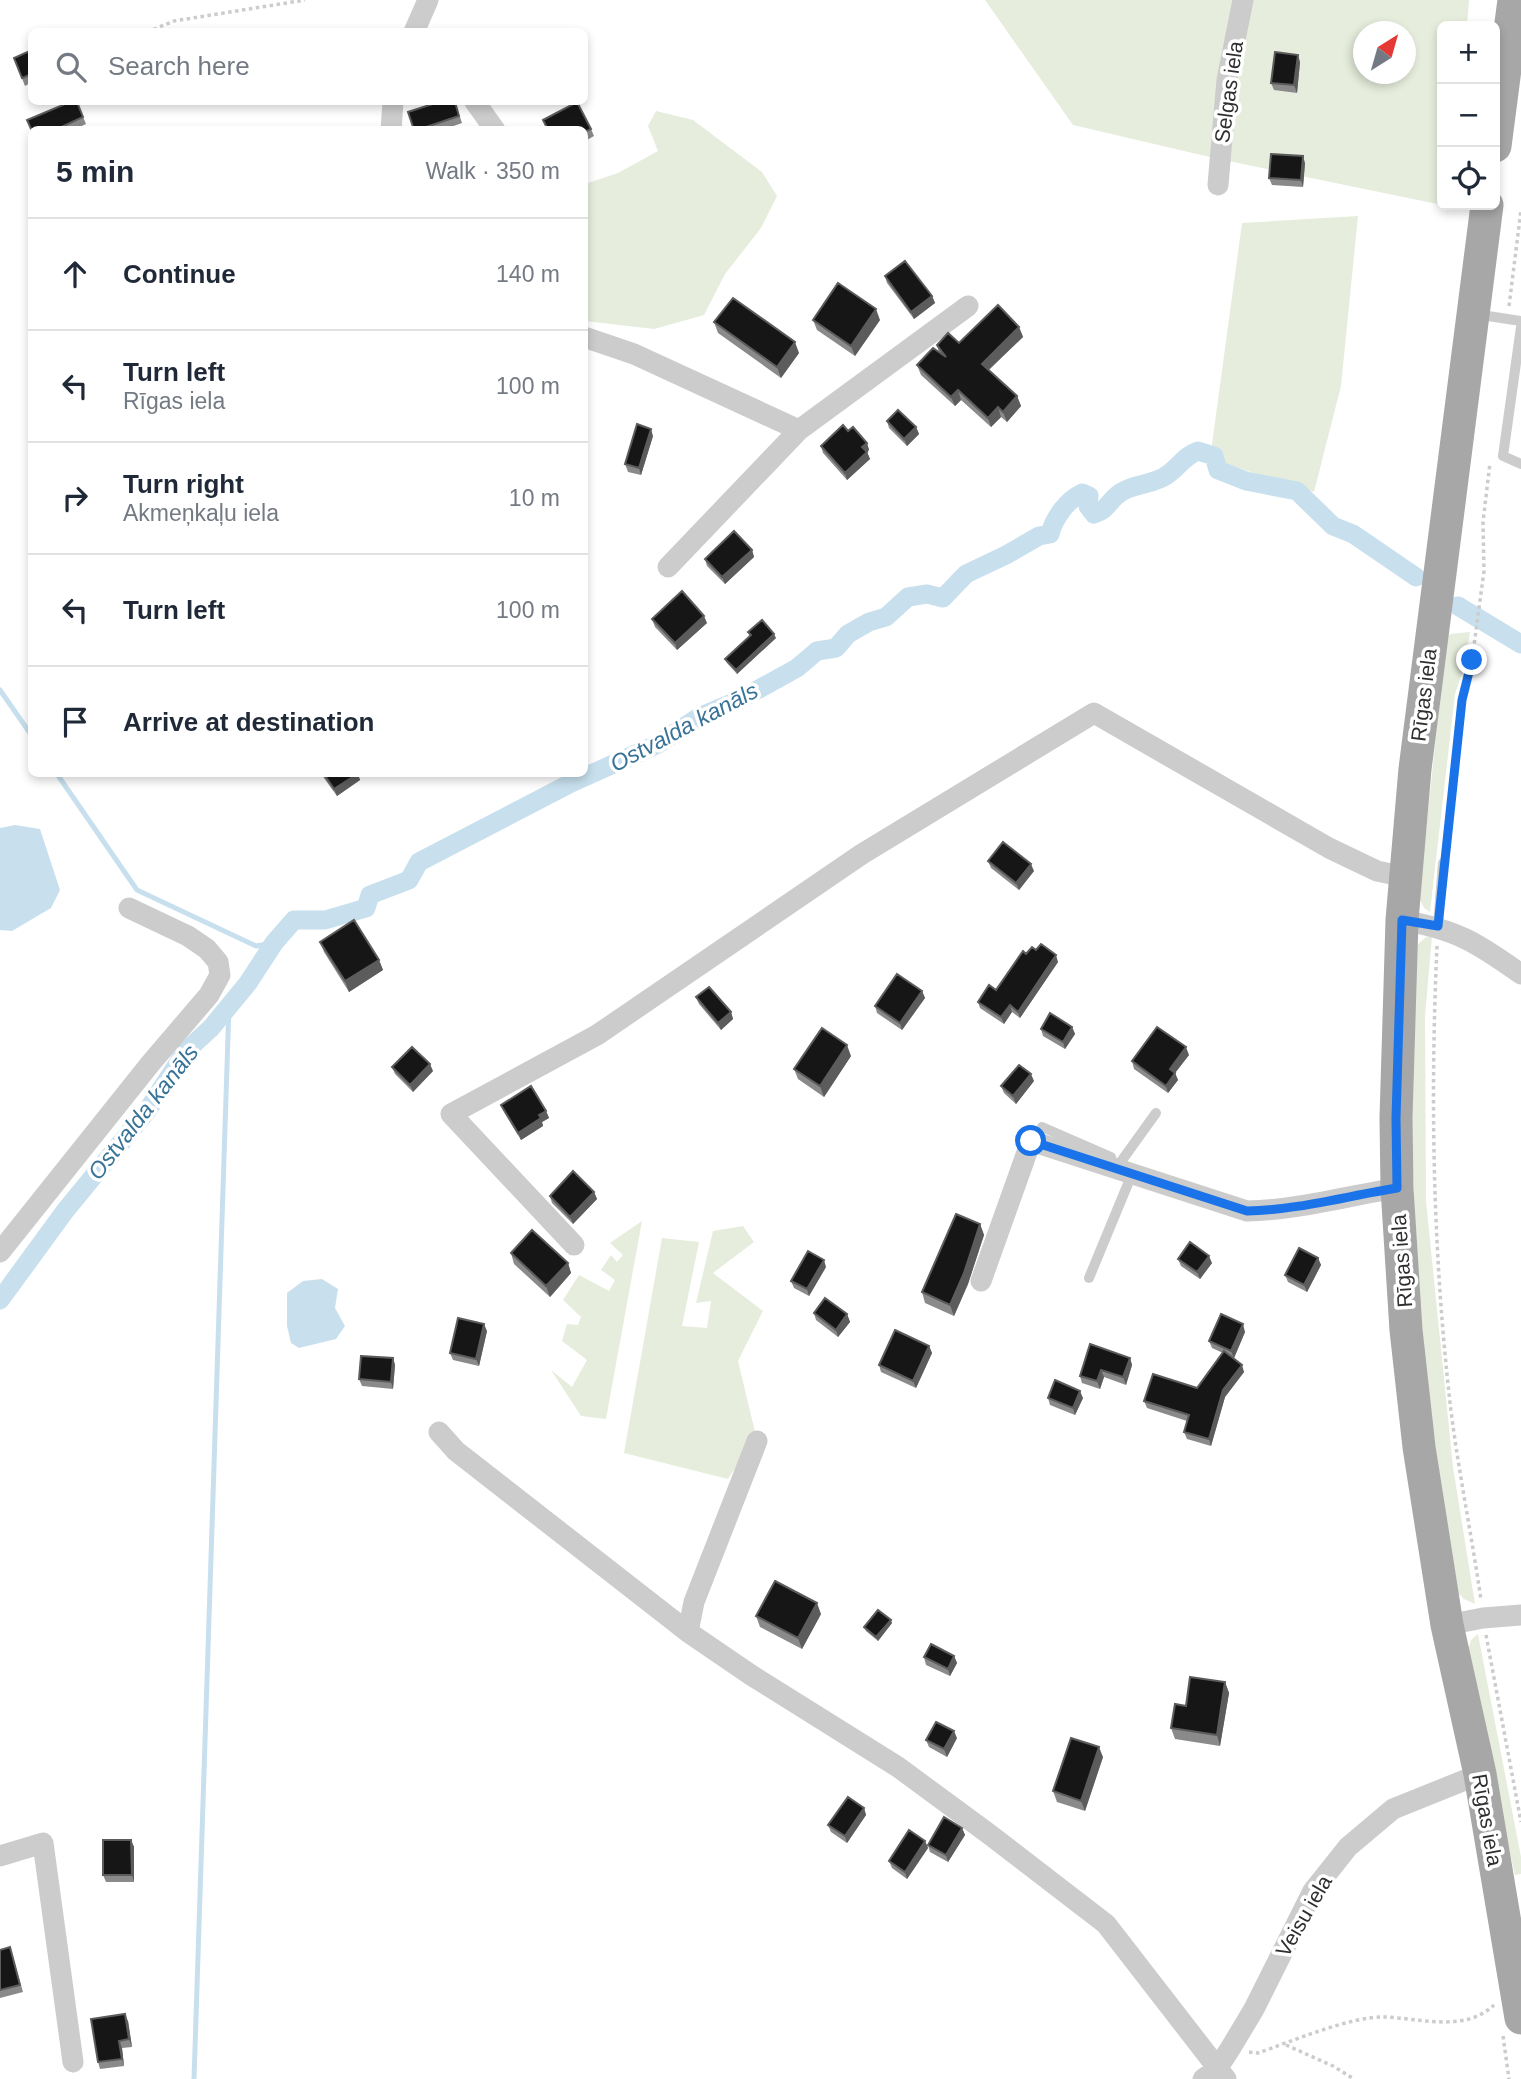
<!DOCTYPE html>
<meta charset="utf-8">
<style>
:root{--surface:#fff;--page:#f2f2f3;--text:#1f2937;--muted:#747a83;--line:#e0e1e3}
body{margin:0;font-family:Arial,sans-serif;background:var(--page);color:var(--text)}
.controls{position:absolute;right:21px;top:21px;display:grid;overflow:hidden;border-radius:10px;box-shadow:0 4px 10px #0003}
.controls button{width:63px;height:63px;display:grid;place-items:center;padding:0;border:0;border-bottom:2px solid var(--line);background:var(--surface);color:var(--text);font:35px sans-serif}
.compass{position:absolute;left:1353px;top:21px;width:63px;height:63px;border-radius:50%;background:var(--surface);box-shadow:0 4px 10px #0003;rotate:37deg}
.stop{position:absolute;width:21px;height:21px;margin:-16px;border:5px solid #1a73e8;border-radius:50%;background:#fff}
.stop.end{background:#1a73e8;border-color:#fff;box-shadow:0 2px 7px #0008}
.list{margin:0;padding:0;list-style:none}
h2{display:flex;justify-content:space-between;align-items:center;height:91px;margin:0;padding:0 28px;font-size:30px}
h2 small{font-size:23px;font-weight:400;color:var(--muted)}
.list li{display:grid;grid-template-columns:46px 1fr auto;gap:21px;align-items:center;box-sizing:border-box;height:112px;padding:0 28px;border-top:2px solid var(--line)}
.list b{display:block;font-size:26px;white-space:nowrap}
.list p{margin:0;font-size:23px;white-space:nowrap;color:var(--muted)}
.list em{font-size:23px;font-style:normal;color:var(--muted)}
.icon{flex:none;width:38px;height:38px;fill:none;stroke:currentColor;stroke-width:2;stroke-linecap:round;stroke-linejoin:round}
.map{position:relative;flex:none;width:1521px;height:2079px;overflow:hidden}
.search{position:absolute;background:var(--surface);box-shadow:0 4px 10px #0003;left:28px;top:28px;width:560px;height:77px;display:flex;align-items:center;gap:18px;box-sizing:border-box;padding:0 24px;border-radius:10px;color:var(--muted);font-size:26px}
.panel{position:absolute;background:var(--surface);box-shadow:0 4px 10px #0003;left:28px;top:126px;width:560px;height:651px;border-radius:10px}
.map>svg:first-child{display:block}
.green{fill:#e6eddc;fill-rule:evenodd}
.water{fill:#c8e0ee}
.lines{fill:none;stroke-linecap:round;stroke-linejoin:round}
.stream{stroke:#c8e0ee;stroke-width:5}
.canal{stroke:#c8e0ee;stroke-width:19}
.path{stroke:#ccc;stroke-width:3.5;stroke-dasharray:3.5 3.5;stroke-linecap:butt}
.lane{stroke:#ccc;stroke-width:10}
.street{stroke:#ccc;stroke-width:21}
.primary{stroke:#a7a7a7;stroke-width:33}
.wall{fill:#8a8a8a}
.shaded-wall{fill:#5c5c5c}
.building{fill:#161616;stroke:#5c5c5c;stroke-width:2}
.route{stroke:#1a73e8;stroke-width:9}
.labels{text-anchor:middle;stroke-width:7;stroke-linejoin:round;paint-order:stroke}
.street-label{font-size:21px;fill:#2f2f2f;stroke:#fff}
.water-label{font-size:23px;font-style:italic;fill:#387397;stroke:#fff}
</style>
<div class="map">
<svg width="1521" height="2079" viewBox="0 0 1521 2079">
<rect width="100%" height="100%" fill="#fff"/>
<path class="green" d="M985 0H1469L1467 26H1442V205L1214 158 1073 125ZM1364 32H1406V74H1364Z
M656 111 693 120 762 172 777 196 761 228 725 274 704 315 654 329 585 321V184L618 173 658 151 648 126Z
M1358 216 1341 386 1314 492 1210 459 1242 223Z
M1470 632 1465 664 1455 694 1430 912 1424 908 1419 898 1446 640 1450 634Z
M1432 936 1425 1016 1426 1201 1453 1467 1475 1604 1464 1599 1457 1592 1427 1388 1417 1267 1411 1120 1417 945 1426 937Z
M642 1221 606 1419 581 1416 551 1370 572 1387 587 1360 562 1341 567 1324 578 1325 581 1317 563 1300 579 1275 609 1291 615 1280 601 1270 611 1255 617 1262 623 1255 610 1243Z
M743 1226 754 1242 713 1273 763 1311 738 1361 756 1436 728 1479 624 1453 662 1238 699 1242 682 1326 707 1328 711 1301 696 1303 713 1231Z
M1478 1634 1521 1857V1874L1515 1875 1466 1658 1471 1640Z"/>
<path class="water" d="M15 825 40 829 60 890 51 908 12 931 0 930V828Z
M322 1279 338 1289 335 1308 345 1326 336 1339 299 1348 291 1343 287 1326V1293L303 1281Z"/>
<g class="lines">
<path class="stream" d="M0 690 32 736
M57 774 137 890 256 946 274 943
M194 2079 229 1005"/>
<path class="canal" d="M1458 606 1521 644
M0 1300 65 1211 147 1111 186 1051 211 1028 248 983 274 943 294 920H325L366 908 370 895 409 880 419 862 571 783 658 744 699 717 739 700 797 668 817 651 836 648 848 634 869 622 886 617 908 597 927 594 943 598 966 574 1006 555 1039 536 1050 534C1054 518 1067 500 1082 493L1089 496 1088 506 1094 514C1106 510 1107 505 1115 497 1129 483 1152 486 1167 475 1179 467 1184 456 1198 451L1214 456 1218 470 1246 481 1297 491 1333 526 1353 534 1416 577"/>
<path class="path" d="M147 32 174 21 305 0
M1509 306 1521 210
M1445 851 1462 700 1472 660 1484 571 1483 522 1490 463
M1437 946C1430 1101 1433 1257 1451 1411 1459 1474 1472 1537 1481 1600
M1486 1635 1521 1822
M1503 2036 1509 2079
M1286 2045 1333 2066 1354 2079
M1249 2052 1258 2053C1290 2042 1351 2016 1384 2017 1419 2018 1465 2033 1494 2005"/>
<path class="lane" d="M1475 314 1521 321
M1521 327 1503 456 1521 464
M1438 926 1443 863
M1042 1127 1111 1157
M1120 1163 1156 1113
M1089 1278 1132 1174 1129 1172"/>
<path class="street" d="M414 32 428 0
M475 102 495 130
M391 130 393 102
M1218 185 1227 80 1243 0
M584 337 634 354 799 430
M668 567 799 430 968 306
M1402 920C1457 930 1476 942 1521 974
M574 1245 451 1114 597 1035 862 854 1094 713 1329 848 1377 871 1405 877
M0 1252 150 1064 209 995 220 975 218 962 207 949 188 936 129 908
M981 1281 1031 1141 1247 1211C1298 1210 1347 1196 1397 1188
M439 1432 456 1451 688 1632 751 1675 898 1767 989 1834 1106 1924 1226 2079
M1447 1625 1483 1618 1521 1615
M688 1632 694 1602 757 1441
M0 1856 43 1843 73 2062
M1203 2079 1217 2069 1230 2049 1254 2009 1313 1891 1348 1847 1393 1809 1480 1774"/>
<path class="primary" d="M1495 146 1514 0
M1487 205 1415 769 1402 920 1396 1118 1397 1188 1406 1330 1419 1447 1447 1625 1480 1774 1521 2018"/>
</g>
<path class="wall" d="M32 50V82L25 86 14 58Z
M1300 62 1297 93 1274 90 1271 83Z
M77 102 86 124 73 130H32V132L27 120 62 105Z
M455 102 462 123 442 130H414Z
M543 120 591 129 594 136 585 141 587 148 584 150V130H547Z
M1305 163 1303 187 1272 185 1269 178Z
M885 276 932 296 935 303 914 319 887 283Z
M813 320H880L855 356 817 330Z
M714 322 799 353 781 378 718 333Z
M1019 327 1023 337 989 370 1017 396 1021 406 1007 422 1001 417 991 427 961 400 955 406 921 375 917 365 939 353 937 345 959 343Z
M887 421 916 427 919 434 907 446 889 428Z
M848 431 867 443 869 450 867 452 870 459 847 480 823 453 821 446Z
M653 436 641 475 628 472 625 464Z
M752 550 754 557 725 584 707 566 705 559Z
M652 619 707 623 677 650 655 627Z
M748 632 776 638 737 674 727 663 725 659 750 636Z
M321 774H358L360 780 337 796Z
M988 861 1034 871 1019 890 991 868Z
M320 942 379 960 383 970 349 992 324 952Z
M1036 950 1058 962 1020 1018 1012 1012 1004 1024 980 1008 978 1002 996 990 1026 954Z
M922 991 925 998 902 1030 877 1013 875 1006Z
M696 997 731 1012 733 1019 721 1030 699 1004Z
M1072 1027 1075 1034 1065 1049 1043 1036 1041 1029Z
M1189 1055 1175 1073 1178 1080 1168 1093 1134 1069 1132 1061Z
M851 1056 824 1097 798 1079 794 1069Z
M392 1067 433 1071 413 1092 395 1074Z
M1034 1081 1016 1104 1004 1093 1001 1086Z
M501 1105 546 1111 549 1118 542 1122 543 1126 521 1140 504 1112Z
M594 1192 597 1199 573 1224 552 1203 550 1196Z
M980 1224 984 1235 968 1284 954 1316 925 1303 922 1292Z
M511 1253 568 1263 571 1273 550 1297 514 1264Z
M1318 1258 1321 1265 1307 1292 1288 1282 1285 1275Z
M1178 1259 1212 1263 1200 1279 1181 1266Z
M826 1267 809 1296 794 1288 791 1281Z
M814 1313 847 1314 850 1322 838 1337 816 1320Z
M487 1331 479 1366 453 1360 450 1353Z
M1245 1332 1234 1358 1244 1372 1225 1397 1211 1446 1187 1439 1184 1432 1187 1421 1147 1408 1144 1401 1197 1388 1223 1353 1212 1348 1209 1341Z
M929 1346 932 1353 916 1388 881 1372 879 1365Z
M393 1358 395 1365 393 1389 362 1386 359 1379Z
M1130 1358 1132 1365 1126 1385 1104 1377 1100 1389 1082 1383 1080 1376Z
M1048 1398H1083L1075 1415 1050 1405Z
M821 1614 802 1649 760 1627 756 1616Z
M892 1623 878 1641 866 1631 864 1627Z
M954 1656 957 1663 950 1676 926 1665 924 1657Z
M1225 1682 1229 1693 1220 1746 1175 1739 1171 1728 1186 1706Z
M957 1738 947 1757 929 1747 926 1740Z
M1103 1757 1085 1811 1057 1802 1053 1791Z
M864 1808 866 1815 847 1843 831 1832 828 1825Z
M962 1828 965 1835 948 1862 930 1852 928 1845Z
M131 1840 134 1847V1882H106L103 1875Z
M925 1841 928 1848 907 1879 892 1868 889 1861Z
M10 1947 23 1992 0 1998V1950Z
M128 2021 132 2047 122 2048 124 2066 100 2069 98 2062Z"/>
<path class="shaded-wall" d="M1298 55 1300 62 1297 93 1294 85Z
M1303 156 1305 163 1303 187 1301 180Z
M932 296 935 303 914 319 911 312Z
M876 309 880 320 855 356 851 346Z
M1019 327 1023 337 985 373 982 364Z
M795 342 799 353 781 378 777 367Z
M958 390 961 400 955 406 951 397Z
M1017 396 1021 406 1007 422 1003 412Z
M998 407 1001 417 991 427 988 418Z
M916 427 919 434 907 446 904 439Z
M651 429 653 436 641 475 639 468Z
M867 443 869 450 865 454 862 447Z
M867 452 870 459 847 480 845 473Z
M752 550 754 557 725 584 722 577Z
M704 616 707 623 677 650 675 643Z
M774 634 776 638 737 674 736 670Z
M358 774 360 780 337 796 334 789Z
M1031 864 1034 871 1019 890 1016 883Z
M1056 955 1058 962 1020 1018 1018 1012Z
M379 960 383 970 349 992 345 981Z
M922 991 925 998 902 1030 900 1023Z
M1010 1005 1012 1012 1004 1024 1001 1017Z
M731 1012 733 1019 721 1030 718 1023Z
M1072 1027 1075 1034 1065 1049 1063 1042Z
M847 1045 851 1056 824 1097 820 1086Z
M1186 1047 1189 1055 1175 1073 1178 1080 1168 1093 1166 1086 1170 1069Z
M430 1064 433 1071 413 1092 410 1085Z
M1031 1074 1034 1081 1016 1104 1013 1096Z
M546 1111 549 1118 542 1122 543 1126 521 1140 518 1133 539 1115Z
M594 1192 597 1199 573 1224 570 1217Z
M980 1224 984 1235 968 1284 954 1316 950 1305Z
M1209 1256 1212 1263 1200 1279 1197 1272Z
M1318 1258 1321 1265 1307 1292 1304 1285Z
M824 1260 826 1267 809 1296 807 1289Z
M568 1263 571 1273 550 1297 546 1286Z
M847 1314 850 1322 838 1337 836 1330Z
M484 1324 487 1331 479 1366 476 1359Z
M1243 1324 1245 1332 1234 1358 1231 1351Z
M929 1346 932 1353 916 1388 913 1381Z
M393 1358 395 1365 393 1389 391 1382Z
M1130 1358 1132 1365 1126 1385 1123 1377Z
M1242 1365 1244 1372 1225 1397 1211 1446 1209 1439 1223 1390Z
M1101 1370 1104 1377 1100 1389 1097 1381Z
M1080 1391 1083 1398 1075 1415 1073 1408Z
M817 1603 821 1614 802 1649 798 1638Z
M891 1620 892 1623 878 1641 876 1637Z
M954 1656 957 1663 950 1676 948 1669Z
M1225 1682 1229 1693 1220 1746 1217 1735Z
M954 1731 957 1738 947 1757 944 1749Z
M1099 1747 1103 1757 1085 1811 1081 1801Z
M864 1808 866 1815 847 1843 845 1836Z
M962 1828 965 1835 948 1862 946 1855Z
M131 1840 134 1847V1882L132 1875Z
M925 1841 928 1848 907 1879 905 1872Z
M125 2014 128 2021 132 2047 129 2039Z
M119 2041 122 2048 124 2066 122 2059Z"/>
<path class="building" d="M32 50V74L22 78 14 58Z
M1275 52 1298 55 1294 85 1271 83Z
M61 102H77L83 117 55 130H32V131L27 120 63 105Z
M439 102H455L459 116 417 130H414L408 112Z
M577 102 591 129 584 132V130H548L543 120Z
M1271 154 1303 156 1301 180 1269 178Z
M905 261 932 296 911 312 885 276Z
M838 283 876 309 851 346 813 320Z
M733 298 795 342 777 367 714 322Z
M998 305 1019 327 982 364 1017 396 1003 412 998 407 988 418 958 390 951 397 917 365 933 348 946 357 937 345 948 333 959 343Z
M898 410 916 427 904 439 887 421Z
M637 424 651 429 639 468 625 464Z
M843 425 848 431 853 427 867 443 862 447 867 452 845 473 821 446Z
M734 531 752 550 722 577 705 559Z
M682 591 704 616 675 643 652 619Z
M762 620 774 634 736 670 725 659 751 635 748 632Z
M324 774H357L334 789Z
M1003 842 1031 864 1016 883 988 861Z
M354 920 379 960 345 981 320 942Z
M1041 944 1056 955 1018 1012 1010 1005 1001 1017 978 1002 989 985 996 990 1023 951 1026 954 1032 947 1036 950Z
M897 974 922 991 900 1023 875 1006Z
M709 987 731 1012 718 1023 696 997Z
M1050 1013 1072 1027 1063 1042 1041 1029Z
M1157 1027 1186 1047 1170 1069 1175 1073 1166 1086 1132 1061Z
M822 1028 847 1045 820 1086 794 1069Z
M412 1047 430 1064 410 1085 392 1067Z
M1019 1065 1031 1074 1013 1096 1001 1086Z
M531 1086 546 1111 539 1115 541 1118 518 1133 501 1105Z
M573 1171 594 1192 570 1217 550 1196Z
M956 1214 980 1224 964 1273 950 1305 922 1292Z
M532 1230 568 1263 546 1286 511 1253Z
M1190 1242 1209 1256 1197 1272 1178 1259Z
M1299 1248 1318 1258 1304 1285 1285 1275Z
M808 1251 824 1260 807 1289 791 1281Z
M825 1298 847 1314 836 1330 814 1313Z
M1221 1314 1243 1324 1231 1351 1209 1341Z
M458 1318 484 1324 476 1359 450 1353Z
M895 1330 929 1346 913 1381 879 1365Z
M1090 1344 1130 1358 1123 1377 1101 1370 1097 1381 1080 1376Z
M1224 1351 1242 1365 1223 1390 1209 1439 1184 1432 1189 1415 1144 1401 1153 1374 1197 1388Z
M361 1356 393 1358 391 1382 359 1379Z
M1055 1380 1080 1391 1073 1408 1048 1398Z
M775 1581 817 1603 798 1638 756 1616Z
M878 1610 891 1620 876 1637 864 1627Z
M931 1644 954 1656 948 1669 924 1657Z
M1190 1677 1225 1682 1217 1735 1171 1728 1175 1704 1186 1706Z
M936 1722 954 1731 944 1749 926 1740Z
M1071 1738 1099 1747 1081 1801 1053 1791Z
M848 1797 864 1808 845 1836 828 1825Z
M944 1817 962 1828 946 1855 928 1845Z
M909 1830 925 1841 905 1872 889 1861Z
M103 1840H131L132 1875H103Z
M10 1947 20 1985 0 1990V1950Z
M125 2014 129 2039 119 2041 122 2059 98 2062 91 2019Z"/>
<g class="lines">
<path class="route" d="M1031 1141 1247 1211C1298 1210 1347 1196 1397 1188L1396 1118 1402 920 1438 926 1462 700 1472 660"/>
</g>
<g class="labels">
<g class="street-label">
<text transform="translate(1229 92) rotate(-82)" y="7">Selgas iela</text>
<text transform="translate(1424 695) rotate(-83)" y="7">Rīgas iela</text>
<text transform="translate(1402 1261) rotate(-94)" y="7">Rīgas iela</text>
<text transform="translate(1487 1820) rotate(80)" y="7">Rīgas iela</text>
<text transform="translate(1304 1916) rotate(-60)" y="7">Veisu iela</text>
</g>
<g class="water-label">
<text transform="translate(684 727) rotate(-28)" y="8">Ostvalda kanāls</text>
<text transform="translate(143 1112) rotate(-52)" y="8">Ostvalda kanāls</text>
</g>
</g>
</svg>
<div class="controls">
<button>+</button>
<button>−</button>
<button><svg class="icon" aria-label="locate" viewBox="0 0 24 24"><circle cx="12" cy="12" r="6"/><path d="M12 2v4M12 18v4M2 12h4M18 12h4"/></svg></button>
</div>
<svg class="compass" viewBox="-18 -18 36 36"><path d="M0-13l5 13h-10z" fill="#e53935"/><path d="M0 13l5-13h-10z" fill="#747a83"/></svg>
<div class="stop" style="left:1031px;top:1141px"></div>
<div class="stop end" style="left:1472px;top:660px"></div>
<div class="search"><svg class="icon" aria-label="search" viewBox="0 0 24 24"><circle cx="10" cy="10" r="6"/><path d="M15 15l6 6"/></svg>Search here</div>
<section class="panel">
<h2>5 min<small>Walk · 350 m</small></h2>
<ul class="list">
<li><svg class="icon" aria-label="ahead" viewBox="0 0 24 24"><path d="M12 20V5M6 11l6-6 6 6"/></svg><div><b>Continue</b></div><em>140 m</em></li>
<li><svg class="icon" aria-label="left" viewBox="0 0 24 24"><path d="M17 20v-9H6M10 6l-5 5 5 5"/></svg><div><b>Turn left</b><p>Rīgas iela</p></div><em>100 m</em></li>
<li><svg class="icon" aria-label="right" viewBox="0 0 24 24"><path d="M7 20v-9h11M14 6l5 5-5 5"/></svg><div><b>Turn right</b><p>Akmeņkaļu iela</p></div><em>10 m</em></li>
<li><svg class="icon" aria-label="left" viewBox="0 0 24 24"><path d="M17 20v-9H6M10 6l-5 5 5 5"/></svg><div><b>Turn left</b></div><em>100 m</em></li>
<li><svg class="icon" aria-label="arrive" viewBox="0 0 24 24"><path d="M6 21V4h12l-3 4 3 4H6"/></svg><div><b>Arrive at destination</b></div></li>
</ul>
</section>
</div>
